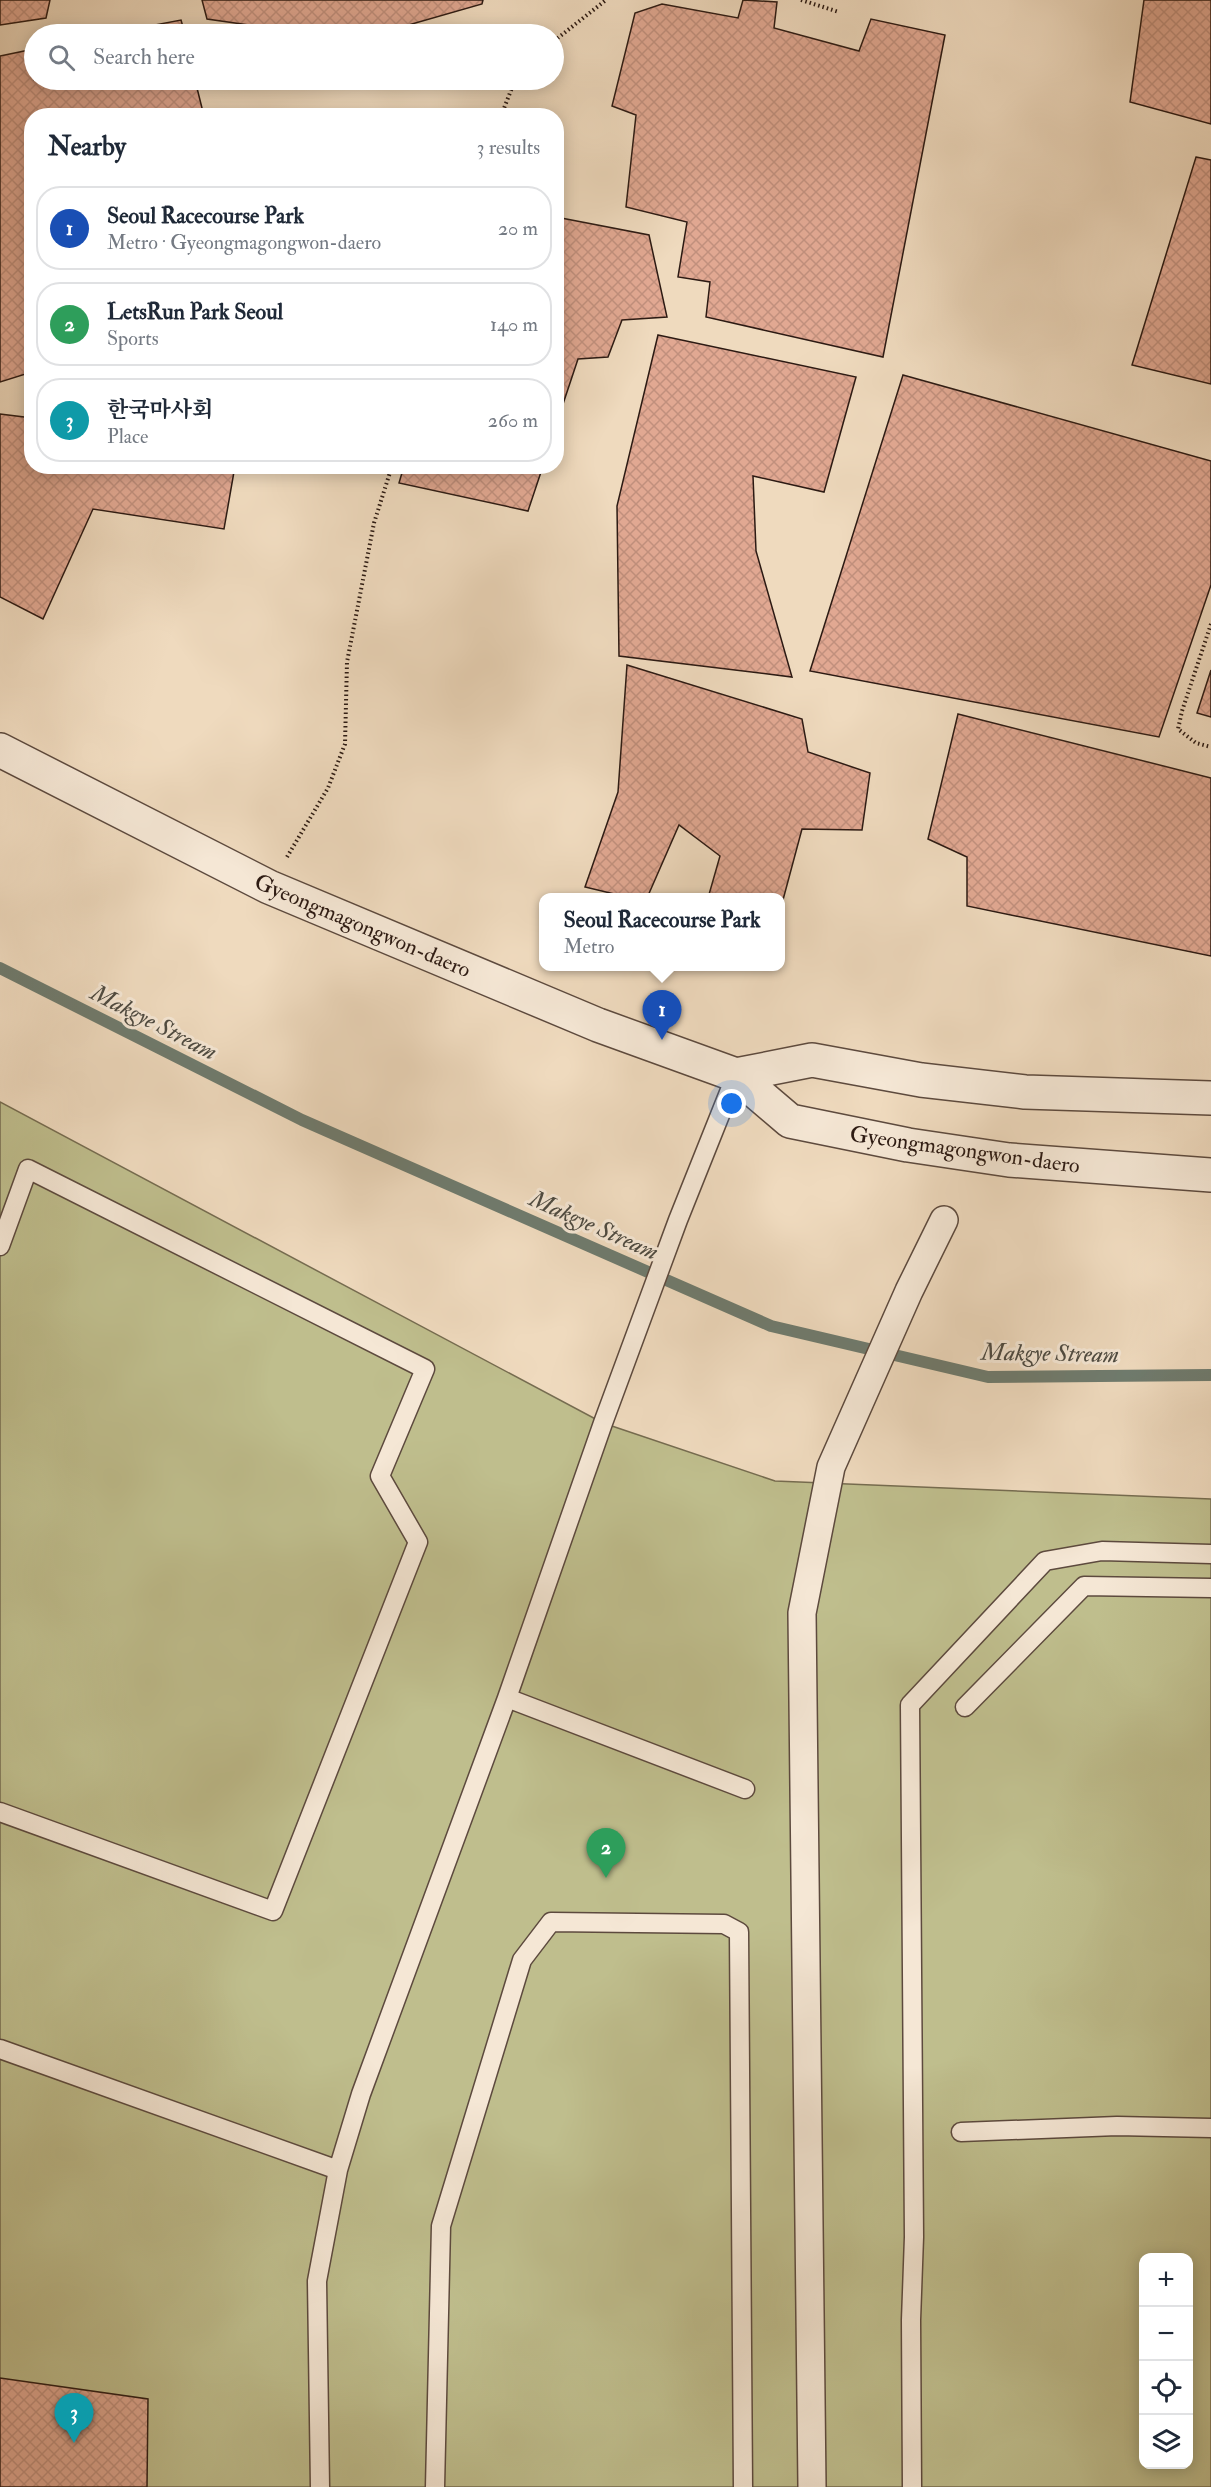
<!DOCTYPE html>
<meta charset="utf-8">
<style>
:root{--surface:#fff;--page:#f6f6f7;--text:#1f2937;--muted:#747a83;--line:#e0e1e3;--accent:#7c3aed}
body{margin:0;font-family:"IM FELL Double Pica","Noto Serif KR",serif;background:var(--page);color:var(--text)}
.controls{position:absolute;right:18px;bottom:18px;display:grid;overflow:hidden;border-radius:12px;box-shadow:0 3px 15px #0003}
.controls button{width:54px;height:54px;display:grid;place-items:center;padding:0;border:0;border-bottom:2px solid var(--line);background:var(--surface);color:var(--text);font:30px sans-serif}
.you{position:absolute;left:732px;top:1104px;width:21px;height:21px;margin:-15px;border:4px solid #fff;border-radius:50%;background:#1a73e8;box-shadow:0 0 0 9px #1a73e833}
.badge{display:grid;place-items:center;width:39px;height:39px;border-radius:50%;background:var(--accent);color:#fff;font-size:20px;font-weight:700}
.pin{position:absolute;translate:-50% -50px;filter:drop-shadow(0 2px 3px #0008)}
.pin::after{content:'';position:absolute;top:32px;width:21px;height:18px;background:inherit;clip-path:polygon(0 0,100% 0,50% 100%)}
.popup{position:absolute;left:539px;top:893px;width:246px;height:78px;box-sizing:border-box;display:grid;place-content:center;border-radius:12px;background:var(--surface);filter:drop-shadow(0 2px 4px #0005);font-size:20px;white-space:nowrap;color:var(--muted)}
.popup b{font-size:22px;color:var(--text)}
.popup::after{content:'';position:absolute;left:50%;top:100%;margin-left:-12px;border:12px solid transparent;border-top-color:var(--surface)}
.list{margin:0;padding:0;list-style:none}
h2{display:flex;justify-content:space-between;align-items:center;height:78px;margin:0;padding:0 24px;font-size:26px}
h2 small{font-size:20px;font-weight:400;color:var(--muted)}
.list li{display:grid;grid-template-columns:39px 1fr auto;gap:18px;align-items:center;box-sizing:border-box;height:84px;margin:0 12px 12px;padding:0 12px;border:2px solid var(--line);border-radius:24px}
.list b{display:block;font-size:22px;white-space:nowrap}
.list p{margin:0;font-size:20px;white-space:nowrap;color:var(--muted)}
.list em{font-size:20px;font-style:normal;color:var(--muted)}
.icon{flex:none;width:33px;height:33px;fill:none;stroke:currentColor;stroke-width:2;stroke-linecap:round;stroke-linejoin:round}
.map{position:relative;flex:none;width:1211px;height:2487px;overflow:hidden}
.search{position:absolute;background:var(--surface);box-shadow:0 3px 15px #0003;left:24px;top:24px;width:540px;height:66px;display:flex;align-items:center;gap:15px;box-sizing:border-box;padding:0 21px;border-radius:33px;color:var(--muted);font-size:22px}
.panel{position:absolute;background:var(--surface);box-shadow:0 3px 15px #0003;left:24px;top:108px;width:540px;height:366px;border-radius:24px}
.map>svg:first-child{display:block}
.garden{fill:#bfbe8d;stroke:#766c50;stroke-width:1.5;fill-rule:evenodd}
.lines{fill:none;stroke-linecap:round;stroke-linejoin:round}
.stream{stroke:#6f7b6e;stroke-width:12}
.building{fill:url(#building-cross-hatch);stroke:#2c1a13;stroke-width:1.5}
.service-casing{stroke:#5d4a3e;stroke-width:21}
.pedestrian-casing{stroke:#5d4a3e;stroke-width:30}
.tertiary-casing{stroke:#5d4a3e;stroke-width:36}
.path{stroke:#2c1a13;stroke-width:4;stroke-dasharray:1.5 3;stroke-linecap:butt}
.service{stroke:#f5e7d5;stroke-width:18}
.pedestrian{stroke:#f5e7d5;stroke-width:27}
.tertiary{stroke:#f5e7d5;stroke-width:33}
.labels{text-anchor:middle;stroke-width:6;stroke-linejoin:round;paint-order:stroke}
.street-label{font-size:22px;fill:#2c1a13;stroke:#f5e7d5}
.water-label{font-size:24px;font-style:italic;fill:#4d4a41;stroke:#f5e7d5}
</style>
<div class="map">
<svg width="1211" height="2487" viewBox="0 0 1211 2487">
<defs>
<pattern id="building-cross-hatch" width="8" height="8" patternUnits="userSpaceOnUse" patternTransform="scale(1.5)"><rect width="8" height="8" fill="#e1a892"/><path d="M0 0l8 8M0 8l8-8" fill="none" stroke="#c1907d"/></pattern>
</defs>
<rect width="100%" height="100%" fill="#efdabe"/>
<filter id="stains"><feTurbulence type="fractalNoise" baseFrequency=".00333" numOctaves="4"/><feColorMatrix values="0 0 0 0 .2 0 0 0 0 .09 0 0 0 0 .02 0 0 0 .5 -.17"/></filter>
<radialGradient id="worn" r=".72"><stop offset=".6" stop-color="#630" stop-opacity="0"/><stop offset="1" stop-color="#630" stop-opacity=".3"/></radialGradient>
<path class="garden" d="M0 1102 603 1423 775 1481 1211 1499V2487H0ZM1144 2258H1188V2464H1144Z"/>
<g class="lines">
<path class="stream" d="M0 968 302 1120 771 1326 988 1377 1211 1375"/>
</g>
<path class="building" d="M0 0H50L46 18 0 25Z
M202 0H483L482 4 391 30H284L207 19Z
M743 0 777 2 774 28 859 51 871 19 945 35 883 357 706 317 710 282 678 277 687 222 626 207 636 115 612 106 635 13 662 4 738 18Z
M1144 0H1211V124L1130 102Z
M181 20 185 34H107Z
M34 49V80H195L204 116H32V372L0 382V56Z
M1196 157 1211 160V384L1132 365Z
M556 217 649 235 667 317 622 320 608 357 578 359 556 425Z
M658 335 856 377 824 492 753 476 756 551 792 677 619 656 617 506Z
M903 375 1211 461V585L1159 737 810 671Z
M0 414 32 418V466H235L224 529 93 509 43 619 0 597Z
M404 466H543L528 511 399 483Z
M627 665 802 719 808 752 870 773 862 830 802 829 780 911V898H708L720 856 679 825 647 898H631L585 887 618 792Z
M1211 670V717L1197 713Z
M958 714 1211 778V956L967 906V857L928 839Z
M0 2378 148 2399 147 2487H0Z"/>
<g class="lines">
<defs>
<path id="service" d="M0 1246 28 1169 425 1369 380 1476 418 1542 273 1911 0 1812
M507 1698 745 1789
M965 1707 1084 1586 1211 1588
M0 2049 338 2170
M961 2132 1117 2126 1211 2128
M320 2487 317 2281 338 2170 361 2094 507 1698 603 1423 678 1220 736 1075
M435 2487 441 2226 522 1960 551 1922 724 1924 739 1932 743 2487
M912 2487 911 2320 914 2237 910 1705 1045 1561 1102 1551 1211 1554"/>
<path id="pedestrian" d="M812 2487 802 1613 831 1467 909 1291 944 1220"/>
<path id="tertiary" d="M0 750 269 887 598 1025 736 1075
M1211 1098 1025 1092 921 1080 812 1060 736 1075 790 1121 908 1145 1009 1160 1211 1175"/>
</defs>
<use href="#service" class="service-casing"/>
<use href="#pedestrian" class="pedestrian-casing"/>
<use href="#tertiary" class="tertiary-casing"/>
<path class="path" d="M801 0 839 12
M554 41 606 0
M501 116 515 80
M1211 624 1182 711 1178 729 1196 743 1211 747
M287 857 328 788 345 744 347 662 374 523 392 466"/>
<use href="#service" class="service"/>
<use href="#pedestrian" class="pedestrian"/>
<use href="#tertiary" class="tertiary"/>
</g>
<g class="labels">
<g class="street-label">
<text transform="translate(363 925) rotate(23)" y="8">Gyeongmagongwon-daero</text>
<text transform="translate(965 1149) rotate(8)" y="8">Gyeongmagongwon-daero</text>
</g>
<g class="water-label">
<text transform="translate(154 1022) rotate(27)" y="8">Makgye Stream</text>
<text transform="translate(594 1225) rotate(24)" y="8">Makgye Stream</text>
<text transform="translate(1050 1353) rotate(1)" y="8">Makgye Stream</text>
</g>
</g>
<rect width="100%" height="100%" filter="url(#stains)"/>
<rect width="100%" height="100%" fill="url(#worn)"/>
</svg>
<div class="controls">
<button>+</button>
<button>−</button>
<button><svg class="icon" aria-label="locate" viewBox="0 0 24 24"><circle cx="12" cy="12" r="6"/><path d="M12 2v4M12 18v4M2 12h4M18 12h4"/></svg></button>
<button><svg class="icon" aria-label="layers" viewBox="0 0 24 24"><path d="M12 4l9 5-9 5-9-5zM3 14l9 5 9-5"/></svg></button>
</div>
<div class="you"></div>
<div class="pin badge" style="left:662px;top:1040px;background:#1a4fb4">1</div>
<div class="popup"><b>Seoul Racecourse Park</b>Metro</div>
<div class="pin badge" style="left:606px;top:1878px;background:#2e9e5b">2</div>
<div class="pin badge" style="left:74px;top:2443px;background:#0f9aa8">3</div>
<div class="search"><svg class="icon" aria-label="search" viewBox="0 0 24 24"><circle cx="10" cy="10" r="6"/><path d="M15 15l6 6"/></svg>Search here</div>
<section class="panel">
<h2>Nearby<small>3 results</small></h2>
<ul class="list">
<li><span class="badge" style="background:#1a4fb4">1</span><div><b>Seoul Racecourse Park</b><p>Metro · Gyeongmagongwon-daero</p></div><em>20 m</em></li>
<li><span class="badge" style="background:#2e9e5b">2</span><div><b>LetsRun Park Seoul</b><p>Sports</p></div><em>140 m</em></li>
<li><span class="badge" style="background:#0f9aa8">3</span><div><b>한국마사회</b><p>Place</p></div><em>260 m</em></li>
</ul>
</section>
</div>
